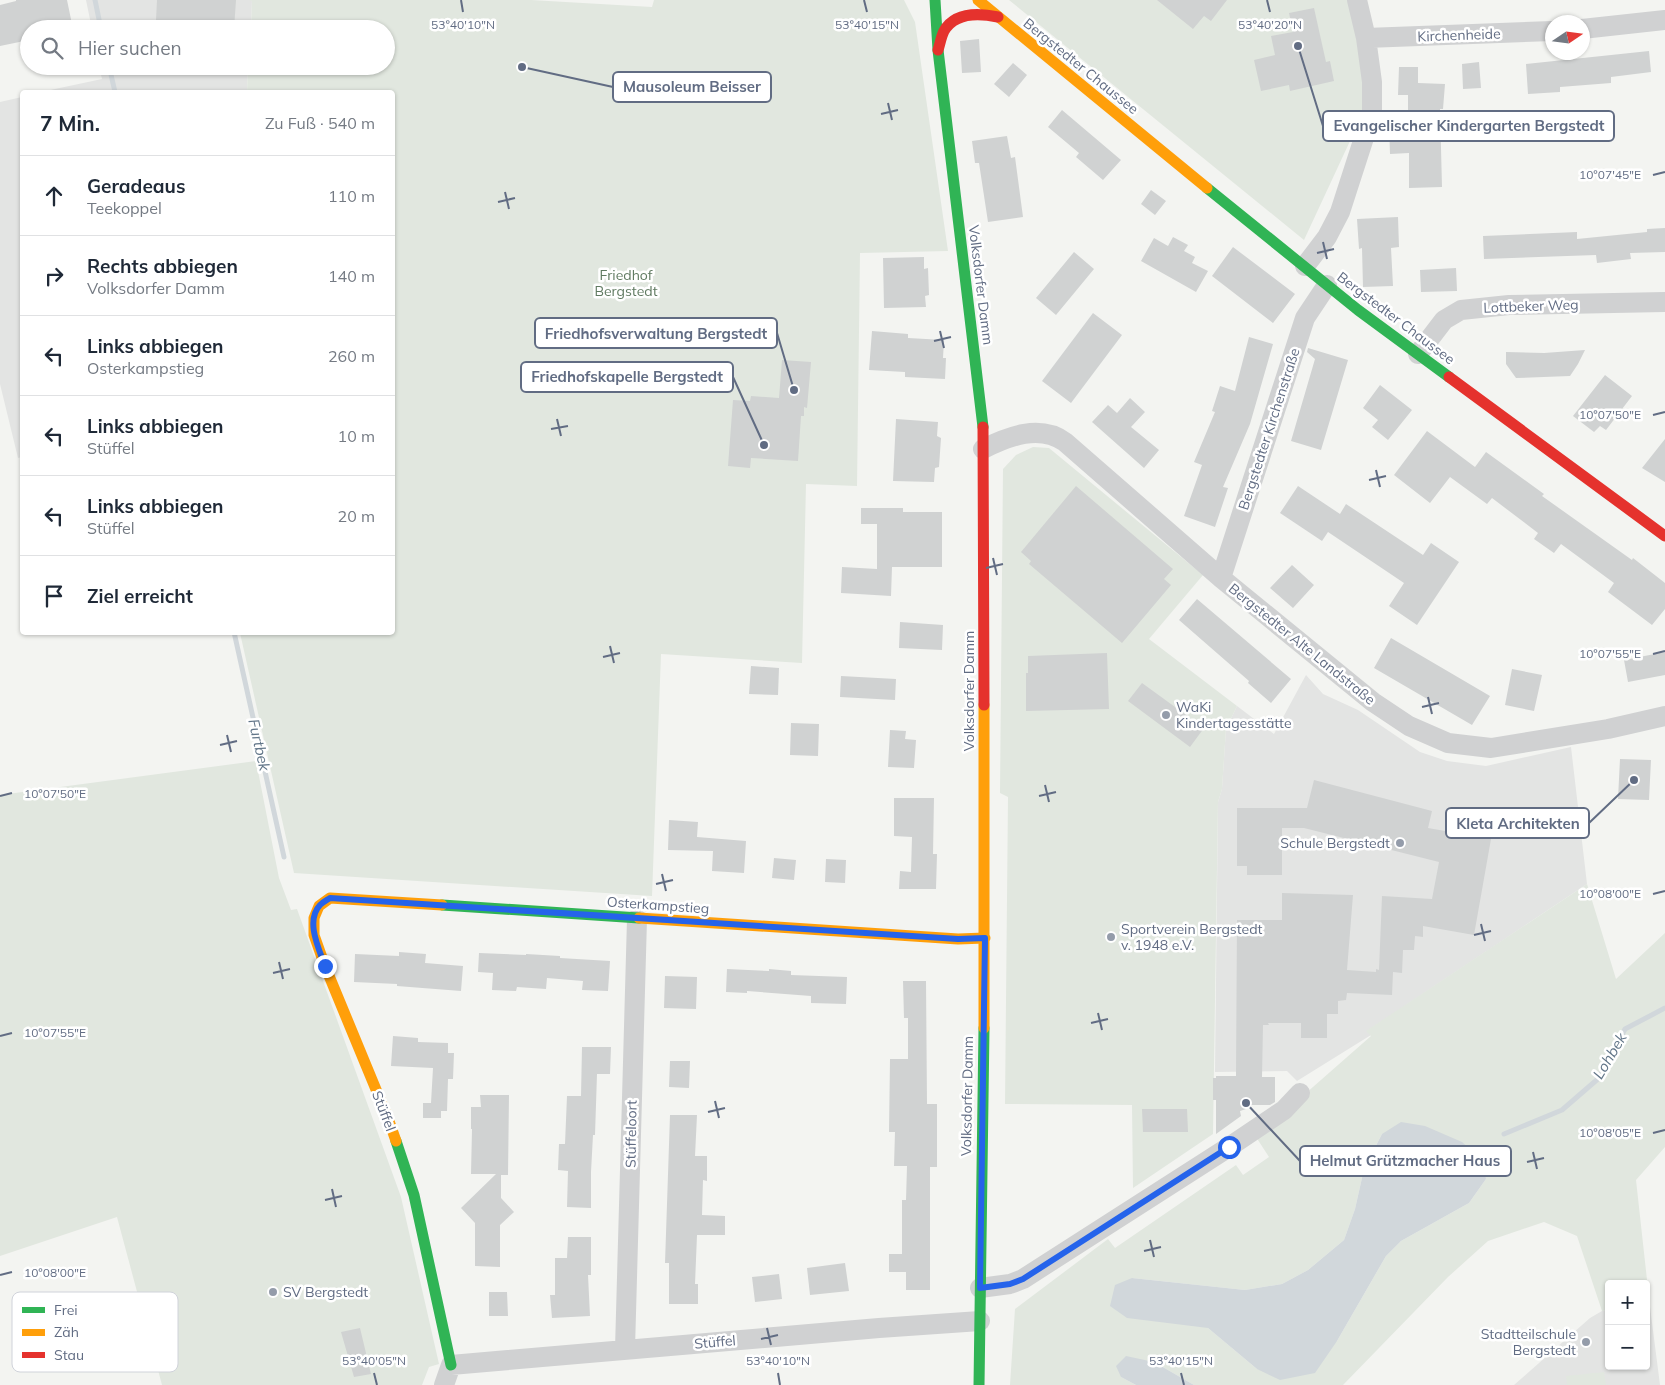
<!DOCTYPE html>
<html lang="de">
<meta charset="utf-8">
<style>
:root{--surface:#fff;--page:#f2f2f3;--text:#1f2937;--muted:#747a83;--line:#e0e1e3}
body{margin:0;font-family:Mulish,sans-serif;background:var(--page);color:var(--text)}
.controls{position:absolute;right:15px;bottom:15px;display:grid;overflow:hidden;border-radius:5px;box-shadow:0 1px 4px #0004}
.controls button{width:45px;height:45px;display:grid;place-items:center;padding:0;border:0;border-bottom:1px solid var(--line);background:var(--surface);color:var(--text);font:25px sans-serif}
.compass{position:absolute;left:1545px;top:15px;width:45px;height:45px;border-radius:50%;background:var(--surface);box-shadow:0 1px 4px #0004;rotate:77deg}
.stop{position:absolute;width:15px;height:15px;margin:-11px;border:4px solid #2563eb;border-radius:50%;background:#fff}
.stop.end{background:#2563eb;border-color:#fff;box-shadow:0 1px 5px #0008}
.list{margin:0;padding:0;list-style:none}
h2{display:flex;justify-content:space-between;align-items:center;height:65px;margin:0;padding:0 20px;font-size:21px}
h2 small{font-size:16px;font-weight:400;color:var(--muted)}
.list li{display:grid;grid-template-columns:32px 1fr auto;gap:15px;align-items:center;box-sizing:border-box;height:80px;padding:0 20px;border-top:1px solid var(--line)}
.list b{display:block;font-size:19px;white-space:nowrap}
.list p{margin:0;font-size:16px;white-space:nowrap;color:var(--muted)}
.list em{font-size:16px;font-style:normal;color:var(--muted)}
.icon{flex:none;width:28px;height:28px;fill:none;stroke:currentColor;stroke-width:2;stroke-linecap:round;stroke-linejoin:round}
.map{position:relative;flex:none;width:1665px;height:1385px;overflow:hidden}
.search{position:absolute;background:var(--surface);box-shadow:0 1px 4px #0004;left:20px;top:20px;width:375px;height:55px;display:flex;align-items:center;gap:12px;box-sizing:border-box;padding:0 18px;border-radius:28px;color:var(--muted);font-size:19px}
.panel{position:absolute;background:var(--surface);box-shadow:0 1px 4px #0004;left:20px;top:90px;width:375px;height:545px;border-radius:5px}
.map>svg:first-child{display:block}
.built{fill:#e3e4e3}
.green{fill:#e1e7df;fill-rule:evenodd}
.water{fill:#d1d7db}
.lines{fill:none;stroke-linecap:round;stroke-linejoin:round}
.stream{stroke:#d1d7db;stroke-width:5}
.building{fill:#d0d2d2}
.street{stroke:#d0d1d2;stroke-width:20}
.fast{stroke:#30b455;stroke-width:11}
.slow{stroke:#ff9f0a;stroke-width:11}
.jam{stroke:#e5322d;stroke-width:11}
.route{stroke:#2563eb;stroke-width:6}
.ticks{fill:none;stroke:#616c83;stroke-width:2}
.poi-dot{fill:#949caa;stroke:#fff;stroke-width:2}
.labels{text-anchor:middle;stroke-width:5;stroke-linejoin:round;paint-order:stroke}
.street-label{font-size:14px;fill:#616c83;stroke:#fff}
.park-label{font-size:14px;fill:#607a61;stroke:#fff}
.poi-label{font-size:14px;fill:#616c83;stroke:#fff;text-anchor:start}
.water-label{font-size:15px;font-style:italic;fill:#617588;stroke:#fff}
.key{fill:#fff;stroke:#d0d3da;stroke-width:1}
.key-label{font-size:14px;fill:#616c83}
.ticks-label{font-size:12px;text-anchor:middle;fill:#616c83;stroke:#fff;stroke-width:5;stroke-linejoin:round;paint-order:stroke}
.leader{fill:none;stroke:#616c83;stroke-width:2}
.callout-dot{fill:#616c83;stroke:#fff;stroke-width:2}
.callout{fill:#fff;stroke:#616c83;stroke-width:2}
.callout-label{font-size:15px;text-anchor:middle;font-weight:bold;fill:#616c83}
</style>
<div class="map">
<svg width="1665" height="1385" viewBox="0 0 1665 1385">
<rect width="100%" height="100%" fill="#f3f4f1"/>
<path class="built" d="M86 0H252L251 29H92Z
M99 66H248L247 92H41L102 79Z
M22 97V457L18 458 0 384V102Z
M1306 675 1323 694 1358 710 1420 752 1447 761 1486 766 1571 747 1587 884 1367 1031 1371 1035 1297 1081 1287 1071 1215 1072 1218 802 1222 789 1226 729 1237 706 1274 734Z
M1646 1307H1650L1660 1385H1514L1590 1318 1602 1311 1609 1310V1366H1646Z"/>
<path class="green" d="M249 0H531L652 7 654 0H904L915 22 948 251 860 253 857 486 806 484 802 663 661 654 652 896 294 873 240 633 392 632V92H247L248 66H386V29H251L252 1Z
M1009 0H1351L1370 98 1304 240Z
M1033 447 1049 448 1203 575 1149 639 1237 706 1226 729 1222 789 1218 802 1213 1134 1133 1188 1132 1105 1005 1104 1008 797 1000 793 1003 469 1016 455Z
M256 761 279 878 291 910 297 909 401 1197 439 1364 429 1367 422 1385H162L117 1217 0 1256V795Z
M1587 884 1616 979 1665 933V1147L1636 1180 1650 1307H1646V1284H1609V1310L1602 1311 1577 1236 1544 1222 1488 1241 1448 1277 1343 1385H1194L1154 1362 1121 1377 1136 1385H1010L1015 1309 1108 1239 1115 1248 1236 1165 1243 1175 1269 1157 1256 1137 1371 1036 1366 1031ZM1382 1134 1486 1179 1469 1203 1401 1241 1386 1256 1337 1341 1257 1369 1208 1328 1132 1278 1245 1290 1282 1284 1308 1270 1344 1240 1355 1209 1364 1169Z
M1604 1372 1606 1385H1567L1566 1376Z"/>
<path class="water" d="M1401 1122 1425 1126 1462 1142 1481 1159 1486 1179 1469 1203 1401 1241 1386 1256 1337 1341 1315 1373 1280 1380 1257 1369 1208 1328 1127 1318 1110 1306 1115 1285 1132 1278 1245 1290 1282 1284 1308 1270 1344 1240 1355 1209 1364 1169 1382 1134Z
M1126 1356 1154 1362 1194 1385H1136L1121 1377 1116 1366Z"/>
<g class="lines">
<path class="stream" d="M95 0 101 29
M109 66 115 92
M234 632 284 857
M1504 1134 1562 1110 1599 1078 1625 1029 1665 1008"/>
</g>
<path class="building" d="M16 0H67L73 29H29V40L0 46V5L16 1Z
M157 0H236L234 29H205V24L156 20Z
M1157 0H1227L1211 21 1204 16 1193 29Z
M1314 8 1326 62 1330 61 1334 81 1290 91 1289 85 1261 91 1254 60 1275 55 1271 36 1293 32 1289 13Z
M979 39 981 72 962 73 960 41Z
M1649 51 1651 72 1611 77V83L1560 87V92L1528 94 1526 64Z
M1479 62 1481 88 1463 89 1462 64Z
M1013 63 1027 75 1009 97 994 84Z
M1399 67H1418V83L1445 84 1443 109H1440L1442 187 1409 188V153L1390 154 1389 124 1408 123V95H1398Z
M1062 110 1121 160 1103 180 1076 157 1079 153 1048 127Z
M1007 136 1011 158 1015 157 1023 217 988 222 979 163H975L972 141Z
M1151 190 1166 201 1155 215 1141 204Z
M1398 217 1399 247 1391 248 1393 286 1363 287 1362 248 1359 249 1357 219Z
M1665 228V252L1630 253 1631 259 1597 263 1596 255 1484 259 1483 236 1577 232V239L1647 232V229Z
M1173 237 1188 245 1184 251 1195 257 1192 263 1208 271 1196 292 1141 261 1154 238 1168 246Z
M1233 247 1295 294 1273 323 1212 276Z
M1074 252 1094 269 1056 315 1036 298Z
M924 257V269L928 268 929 295 925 296 926 307 884 308 883 258Z
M1456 268 1457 291 1421 292 1420 270Z
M1093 313 1122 335 1071 403 1042 381Z
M872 331 908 334V338L944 340 943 358H946L945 379 905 377V372L869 370Z
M1249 337 1273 344 1250 424 1223 487 1228 488 1215 527 1184 516 1202 465 1194 462 1215 412 1212 411 1220 386 1235 391Z
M1308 348 1348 360 1321 450 1291 441 1315 359 1307 352Z
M1585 350 1578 364 1570 376 1516 378 1506 364V352L1544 353Z
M782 360 811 362 807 408 804 407V416H801L798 461 751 458 750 468 728 466 733 400 750 401 751 396 779 398Z
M1605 375 1632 396 1606 430 1600 426 1594 432 1573 416Z
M1380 385 1412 410 1388 440 1372 427 1378 420 1363 408Z
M1130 398 1145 412 1131 427 1159 450 1144 468 1092 422 1108 405 1117 413Z
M896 419 938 422 937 436 941 438 939 467 935 468 934 482 893 481Z
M1427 431 1475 467 1486 452 1544 494 1542 496 1632 560 1633 558 1665 583V609L1652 625 1608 592 1614 583 1561 544 1554 553 1534 539 1538 533 1492 498 1487 504 1450 477 1430 503 1394 475Z
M1665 439V482L1642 468Z
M1076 486 1173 569 1164 579 1171 585 1122 643 1029 564 1031 561 1021 552Z
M1298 486 1340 514 1346 504 1423 555 1431 543 1459 562 1417 625 1389 606 1404 583 1328 532 1322 541 1280 513Z
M861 508H903V512H942V567H892L891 596 841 593 842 567 877 569V524H861Z
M1292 565 1314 585 1293 608 1270 588Z
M1197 599 1291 679 1271 703 1248 683 1249 681 1179 620Z
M900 622 943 625 942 650 899 648Z
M1391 638 1490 696 1472 725 1374 668Z
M1665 652V675L1628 682 1624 660Z
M1107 653 1109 709 1026 711V673H1028V656Z
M751 666 779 668 778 695 749 694Z
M1512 669 1542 675 1534 711 1505 705Z
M841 676 896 679 895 700 840 697Z
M1142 683 1204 728 1190 747 1128 701Z
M791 723 819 724 818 756 790 755Z
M890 730 906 731 905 739 916 740 914 768 888 767Z
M1620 759 1651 760 1649 800 1618 799Z
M1314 780 1432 811 1428 828 1491 839 1474 935 1423 926V937L1415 936 1414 950H1403L1402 973 1393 972 1392 995 1347 993 1346 1000 1338 1001V1014H1327V1038H1301V1023H1268L1269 1025H1263L1262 1077H1275V1102L1270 1105H1246V1109L1240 1111 1241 1116 1216 1134V1100H1213V1078H1216V1076H1236L1237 920H1282V893L1353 895 1347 970 1376 972V969L1379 970 1382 896 1432 899 1439 862 1304 828H1282V875H1247V866H1237V808H1307Z
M894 798H934L933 854H937L936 889H899L900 871 911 872 912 837 894 836Z
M669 820 698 822 697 837 746 841 744 873 712 871 713 851 668 850Z
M774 858 796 860 794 880 772 878Z
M826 859 846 860 845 883 825 882Z
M399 952 426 954 425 963 463 966 461 991 397 986V984L354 982 355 954 399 956Z
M479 953 526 955V954L560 956V958L610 961 608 991 582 990 583 981 547 978 546 989 517 987 516 991 492 990 493 973 478 972Z
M727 969 769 971V969L791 971V975L847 977 846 1004 811 1003V996L747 991V993L726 992Z
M665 976 697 977 696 1009 664 1008Z
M903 981H926L927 1104H937V1167H930V1290H906V1272H889V1254H902V1200H906L907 1166H894L895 1132H889L890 1059H908V1018H904Z
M393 1036 418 1038V1042L448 1043V1053H454L453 1079H448L447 1111H441V1118H423V1103H431L433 1068 391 1066Z
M582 1047H611L610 1074H597L595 1135H593L591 1172V1208L567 1207 568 1171 558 1170 559 1144H565L567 1096H581Z
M670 1061H690L689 1088 669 1087Z
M480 1095H509L508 1175H501V1198L514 1212 500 1225V1267L475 1266V1223L461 1208 496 1174H471L472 1129H471V1107H481Z
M1142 1109H1187L1188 1132H1143Z
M670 1115H697L695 1156H707V1181L703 1180 702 1215 725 1216V1235H697L695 1284H698V1304H669V1263H665Z
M568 1237H591V1275H588L590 1316 552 1318 550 1295H555V1258H567Z
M845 1263 849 1291 810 1295 807 1268Z
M779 1274 782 1299 755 1302 752 1277Z
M489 1292H507L508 1316H489Z
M360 1328 371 1374 354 1377 341 1332Z"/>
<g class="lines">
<path class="street" d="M1582 29 1665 20
M1366 38 1552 31
M1305 266 1327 237 1340 212 1372 113V82L1366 38 1357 0
M1418 354 1444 320 1461 310 1509 305 1665 302
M983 449C1009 436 1040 424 1065 442L1221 578 1373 702 1409 726 1448 743 1491 748 1608 729 1665 716
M1221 578 1305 318 1327 285
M980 1288 1010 1284 1023 1279 1229 1147 1284 1110 1300 1093
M625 1349 637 919
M444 1385 451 1365 879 1328 980 1321"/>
<path class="fast" d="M935 0 938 50 983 427
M1207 188 1358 310 1449 377
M442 905 639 918
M396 1141 414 1195 451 1365
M979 1385 984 1028"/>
<path class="slow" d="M978 0 1207 188
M639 918 958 939 985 938
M984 1028V705
M396 1141 389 1121 325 966 314 935V918L319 906 330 898 442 905"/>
<path class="jam" d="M938 50C940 44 941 37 944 31 955 12 979 13 998 17
M1449 377 1665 536
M983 427 984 705"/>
</g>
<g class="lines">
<path class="route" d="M325 966C319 949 305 921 320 905 323 902 327 900 330 898L958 939 985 938 980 1288 1010 1284 1023 1279 1229 1147"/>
</g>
<path class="ticks" d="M461 0 463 12M864 0 867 12M1267 0 1270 12M888 103 892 120M881 114 898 110M1653 175 1665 172M505 192 509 209M498 202 515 198M1323 242 1327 259M1317 253 1334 249M940 331 944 348M934 341 951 337M1653 415 1665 412M557 419 561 436M551 429 568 426M1376 470 1380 487M1369 480 1386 476M993 558 997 575M986 568 1003 564M610 646 614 663M1653 654 1665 651M603 657 620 653M1428 697 1432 714M1422 707 1439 703M227 735 231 752M220 745 237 741M1045 785 1049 802M0 796 12 793M1039 796 1056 792M662 874 666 891M656 884 673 880M1653 894 1665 891M1481 924 1485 941M1474 935 1491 931M279 962 283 979M273 973 290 969M1098 1013 1102 1030M1091 1023 1108 1019M0 1036 12 1033M715 1101 719 1118M708 1112 725 1108M1653 1133 1665 1130M1533 1152 1537 1169M1527 1162 1544 1158M332 1189 336 1207M325 1200 342 1196M1150 1240 1154 1257M1144 1251 1161 1247M0 1275 12 1272M767 1328 771 1345M761 1339 778 1335M374 1373 377 1385M778 1373 780 1385M1181 1373 1184 1385"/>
<g class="poi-dot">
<circle cx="1166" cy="715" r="5"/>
<circle cx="1400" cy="843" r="5"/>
<circle cx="1111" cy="937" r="5"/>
<circle cx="273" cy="1292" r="5"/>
<circle cx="1586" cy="1342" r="5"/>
</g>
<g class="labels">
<g class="street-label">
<text transform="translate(1459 35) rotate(-2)" y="5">Kirchenheide</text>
<text transform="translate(1081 66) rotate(39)" y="5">Bergstedter Chaussee</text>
<text transform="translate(981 285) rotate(83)" y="5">Volksdorfer Damm</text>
<text transform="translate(1531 306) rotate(-2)" y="5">Lottbeker Weg</text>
<text transform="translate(1396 318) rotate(37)" y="5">Bergstedter Chaussee</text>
<text transform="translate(1269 429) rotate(-72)" y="5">Bergstedter Kirchenstraße</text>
<text transform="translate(1302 644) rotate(39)" y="5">Bergstedter Alte Landstraße</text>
<text transform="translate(969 691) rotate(-90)" y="5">Volksdorfer Damm</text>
<text transform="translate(658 905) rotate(4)" y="5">Osterkampstieg</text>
<text transform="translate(967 1096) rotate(-89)" y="5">Volksdorfer Damm</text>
<text transform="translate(384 1111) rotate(69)" y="5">Stüffel</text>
<text transform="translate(631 1134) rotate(-89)" y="5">Stüffeloort</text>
<text transform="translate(715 1342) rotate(-5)" y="5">Stüffel</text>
</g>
<g class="park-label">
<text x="626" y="280">Friedhof<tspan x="626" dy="16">Bergstedt</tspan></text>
</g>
<g class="poi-label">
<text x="1176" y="712">WaKi<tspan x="1176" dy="16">Kindertagesstätte</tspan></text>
<text x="1390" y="848" text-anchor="end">Schule Bergstedt</text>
<text x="1121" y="934">Sportverein Bergstedt<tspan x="1121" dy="16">v. 1948 e.V.</tspan></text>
<text x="283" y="1297">SV Bergstedt</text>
<text x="1576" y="1339" text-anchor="end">Stadtteilschule<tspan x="1576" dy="16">Bergstedt</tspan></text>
</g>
<g class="water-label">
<text transform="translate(259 745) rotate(77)" y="5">Furtbek</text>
<text transform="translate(1610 1056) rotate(-59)" y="5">Lohbek</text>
</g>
</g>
<rect x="12" y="1292" width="166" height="80" rx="8" class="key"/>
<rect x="22" y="1307" width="23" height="6" fill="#30b455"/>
<rect x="22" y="1329" width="23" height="7" fill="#ff9f0a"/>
<rect x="22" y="1352" width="23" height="6" fill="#e5322d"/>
<g class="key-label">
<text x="54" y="1315">Frei</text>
<text x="54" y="1337">Zäh</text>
<text x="54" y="1360">Stau</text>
</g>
<g class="ticks-label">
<text x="463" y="29">53°40'10"N</text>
<text x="867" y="29">53°40'15"N</text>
<text x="1270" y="29">53°40'20"N</text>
<text x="1610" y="179">10°07'45"E</text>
<text x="1610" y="419">10°07'50"E</text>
<text x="1610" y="658">10°07'55"E</text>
<text x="55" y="798">10°07'50"E</text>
<text x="1610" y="898">10°08'00"E</text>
<text x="55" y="1037">10°07'55"E</text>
<text x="1610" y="1137">10°08'05"E</text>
<text x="55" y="1277">10°08'00"E</text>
<text x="374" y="1365">53°40'05"N</text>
<text x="778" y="1365">53°40'10"N</text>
<text x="1181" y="1365">53°40'15"N</text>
</g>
<path class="leader" d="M522 67L613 87M1298 46L1323 126M794 390L777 333M764 445L733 377M1634 780L1589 823M1246 1103L1300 1161"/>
<g class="callout-dot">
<circle cx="522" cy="67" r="5"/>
<circle cx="1298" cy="46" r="5"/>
<circle cx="794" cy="390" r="5"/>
<circle cx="764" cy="445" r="5"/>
<circle cx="1634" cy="780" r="5"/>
<circle cx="1246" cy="1103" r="5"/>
</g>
<g class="callout">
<rect x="613" y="72" width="158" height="30" rx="5"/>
<rect x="1323" y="111" width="291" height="30" rx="5"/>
<rect x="535" y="318" width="242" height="30" rx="5"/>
<rect x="521" y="362" width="212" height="30" rx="5"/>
<rect x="1446" y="808" width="143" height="30" rx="5"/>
<rect x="1300" y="1146" width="211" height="30" rx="5"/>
</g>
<g class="callout-label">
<text x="692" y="92">Mausoleum Beisser</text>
<text x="1469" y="131">Evangelischer Kindergarten Bergstedt</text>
<text x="656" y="339">Friedhofsverwaltung Bergstedt</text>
<text x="627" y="382">Friedhofskapelle Bergstedt</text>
<text x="1518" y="829">Kleta Architekten</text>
<text x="1405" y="1166">Helmut Grützmacher Haus</text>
</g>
</svg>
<div class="controls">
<button>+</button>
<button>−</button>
</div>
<svg class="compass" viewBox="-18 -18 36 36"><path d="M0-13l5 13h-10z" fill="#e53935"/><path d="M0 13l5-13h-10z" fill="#747a83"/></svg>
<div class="stop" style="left:1229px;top:1147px"></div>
<div class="stop end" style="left:325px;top:966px"></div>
<div class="search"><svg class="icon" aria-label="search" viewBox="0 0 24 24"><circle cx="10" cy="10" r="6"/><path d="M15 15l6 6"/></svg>Hier suchen</div>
<section class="panel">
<h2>7 Min.<small>Zu Fuß · 540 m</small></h2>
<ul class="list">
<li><svg class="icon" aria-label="ahead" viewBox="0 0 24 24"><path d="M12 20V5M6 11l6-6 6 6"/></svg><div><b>Geradeaus</b><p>Teekoppel</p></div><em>110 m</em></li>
<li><svg class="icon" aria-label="right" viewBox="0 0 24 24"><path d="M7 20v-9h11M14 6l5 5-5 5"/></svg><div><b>Rechts abbiegen</b><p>Volksdorfer Damm</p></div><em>140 m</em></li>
<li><svg class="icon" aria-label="left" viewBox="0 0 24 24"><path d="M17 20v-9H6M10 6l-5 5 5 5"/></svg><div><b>Links abbiegen</b><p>Osterkampstieg</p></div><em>260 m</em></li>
<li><svg class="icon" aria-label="left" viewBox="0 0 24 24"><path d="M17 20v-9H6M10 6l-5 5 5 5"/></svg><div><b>Links abbiegen</b><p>Stüffel</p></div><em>10 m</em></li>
<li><svg class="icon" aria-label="left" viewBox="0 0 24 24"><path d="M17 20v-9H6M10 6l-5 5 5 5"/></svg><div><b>Links abbiegen</b><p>Stüffel</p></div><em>20 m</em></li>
<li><svg class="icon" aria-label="arrive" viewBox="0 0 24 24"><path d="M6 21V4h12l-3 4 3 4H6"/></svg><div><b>Ziel erreicht</b></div></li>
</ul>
</section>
</div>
